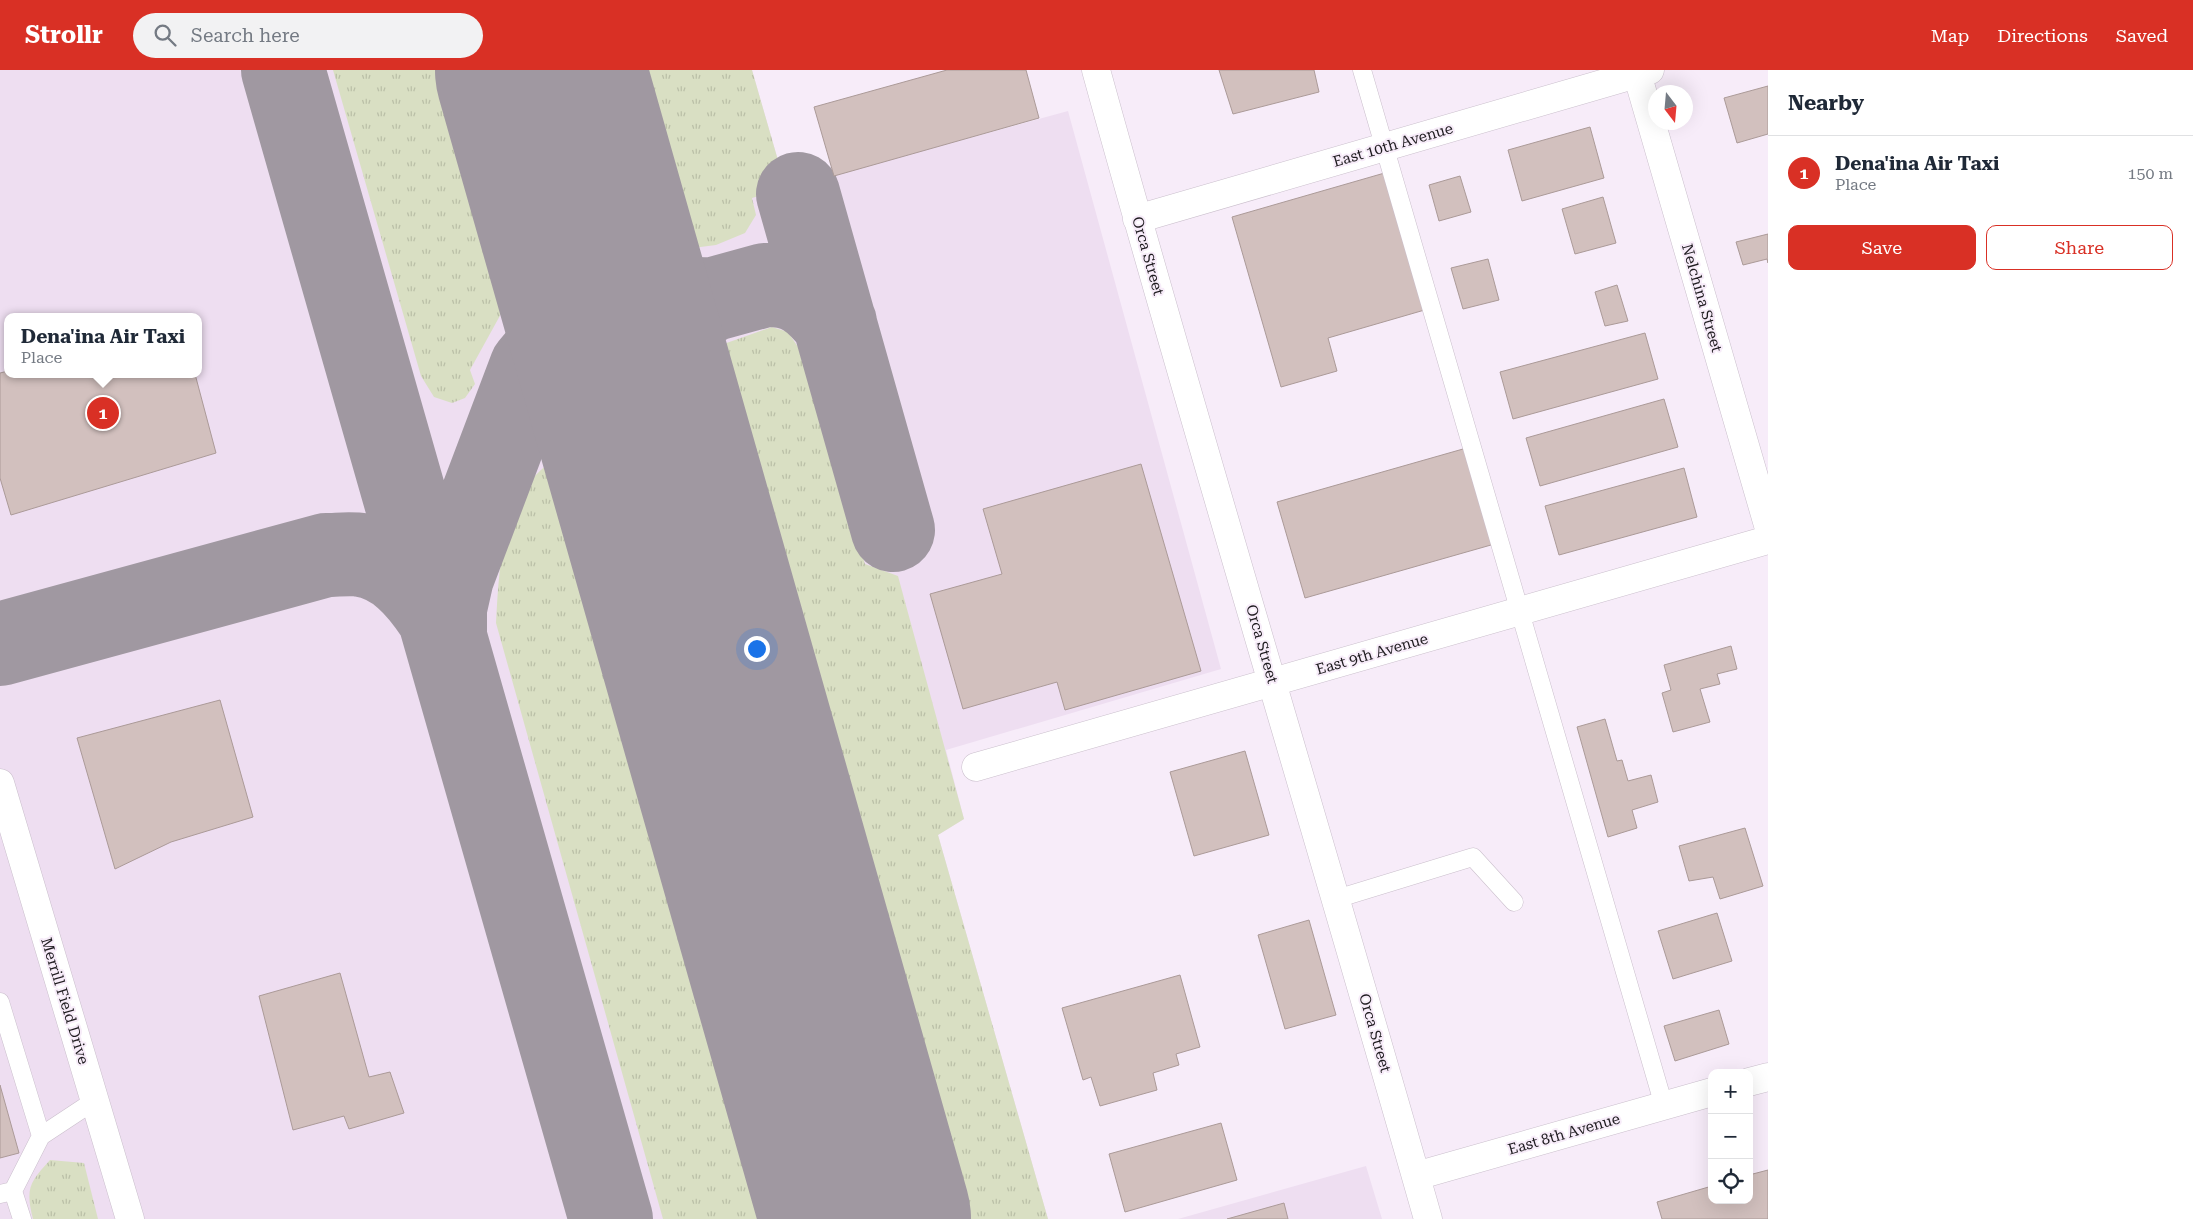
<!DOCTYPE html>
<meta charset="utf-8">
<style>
:root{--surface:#fff;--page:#f2f2f3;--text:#1f2937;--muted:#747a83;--line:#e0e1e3;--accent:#d93025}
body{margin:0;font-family:"Roboto Serif",serif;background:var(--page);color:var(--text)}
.controls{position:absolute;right:15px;bottom:15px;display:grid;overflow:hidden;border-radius:10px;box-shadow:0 5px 20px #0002}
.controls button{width:45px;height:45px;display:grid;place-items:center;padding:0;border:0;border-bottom:1px solid var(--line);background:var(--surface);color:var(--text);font:25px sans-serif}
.compass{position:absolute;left:1648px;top:15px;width:45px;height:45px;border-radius:50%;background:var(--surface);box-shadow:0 5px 20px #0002;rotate:164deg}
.you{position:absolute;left:756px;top:578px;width:18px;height:18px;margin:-12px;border:4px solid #fff;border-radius:50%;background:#1a73e8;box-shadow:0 0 0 8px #1a73e833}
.badge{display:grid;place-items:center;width:32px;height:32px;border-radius:50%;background:var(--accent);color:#fff;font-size:16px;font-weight:700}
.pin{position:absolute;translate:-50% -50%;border:2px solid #fff;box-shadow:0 1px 5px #0006}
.popup{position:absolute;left:4px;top:243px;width:198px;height:65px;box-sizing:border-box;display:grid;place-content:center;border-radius:10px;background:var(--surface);filter:drop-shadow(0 1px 4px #0005);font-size:16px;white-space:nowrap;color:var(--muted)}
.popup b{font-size:19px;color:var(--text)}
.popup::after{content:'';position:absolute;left:50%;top:100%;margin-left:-10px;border:10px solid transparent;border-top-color:var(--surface)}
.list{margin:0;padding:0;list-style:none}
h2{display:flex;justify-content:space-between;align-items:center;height:65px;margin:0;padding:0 20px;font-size:21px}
h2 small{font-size:16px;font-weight:400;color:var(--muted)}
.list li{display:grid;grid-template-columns:32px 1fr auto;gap:15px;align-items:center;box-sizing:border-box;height:75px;padding:0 20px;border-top:1px solid var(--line)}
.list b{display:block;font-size:19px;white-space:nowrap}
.list p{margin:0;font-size:16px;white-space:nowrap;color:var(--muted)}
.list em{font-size:16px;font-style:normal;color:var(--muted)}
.actions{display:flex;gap:10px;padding:15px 20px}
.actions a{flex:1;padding:11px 0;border:1px solid var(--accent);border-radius:10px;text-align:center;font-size:18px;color:var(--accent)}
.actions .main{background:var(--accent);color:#fff}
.icon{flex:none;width:28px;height:28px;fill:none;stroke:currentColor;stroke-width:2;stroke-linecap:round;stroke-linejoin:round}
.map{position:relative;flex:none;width:1768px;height:1149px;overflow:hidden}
header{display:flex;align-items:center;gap:30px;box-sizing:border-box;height:70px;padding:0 25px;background:var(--accent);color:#fff}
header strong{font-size:24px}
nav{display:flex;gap:28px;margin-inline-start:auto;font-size:18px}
.search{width:350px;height:45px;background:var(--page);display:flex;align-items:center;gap:12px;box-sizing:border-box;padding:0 18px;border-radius:28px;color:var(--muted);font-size:19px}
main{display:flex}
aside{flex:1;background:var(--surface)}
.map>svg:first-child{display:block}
.built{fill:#eedef1;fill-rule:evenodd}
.grass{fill:url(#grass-tufts)}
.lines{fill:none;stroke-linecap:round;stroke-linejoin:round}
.taxiway{stroke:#a098a1;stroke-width:84}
.runway{stroke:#a098a1;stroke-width:210}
.building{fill:#d2c0be;stroke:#ab9a98}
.lane-casing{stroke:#cabfcc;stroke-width:19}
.street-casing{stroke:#cabfcc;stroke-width:29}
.lane{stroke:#fff;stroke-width:18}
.street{stroke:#fff;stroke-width:28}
.labels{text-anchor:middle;stroke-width:4;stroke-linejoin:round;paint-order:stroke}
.street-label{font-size:15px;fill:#1e1b1f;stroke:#f7ecf9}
</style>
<header>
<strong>Strollr</strong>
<div class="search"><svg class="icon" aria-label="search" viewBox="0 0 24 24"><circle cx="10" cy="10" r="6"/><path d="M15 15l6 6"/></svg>Search here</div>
<nav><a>Map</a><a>Directions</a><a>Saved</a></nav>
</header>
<main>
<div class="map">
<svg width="1768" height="1149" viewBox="0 0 1768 1149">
<defs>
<pattern id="grass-tufts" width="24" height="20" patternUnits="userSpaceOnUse" patternTransform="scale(1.25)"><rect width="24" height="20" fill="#d9dfc3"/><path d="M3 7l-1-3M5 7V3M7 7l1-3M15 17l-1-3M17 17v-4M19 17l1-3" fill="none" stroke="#babfa7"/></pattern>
</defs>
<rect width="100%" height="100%" fill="#f7ecf9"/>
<path class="built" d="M0 0H752L786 118 1068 41 1221 599 946 680 964 749 938 765 1048 1149H0ZM8 247H198V304H8Z
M1366 1096 1382 1149H1178Z"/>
<path class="grass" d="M333 0H470L507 133 513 163 512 193 502 242 470 300 475 314 465 328 452 333 434 327 421 306Z
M615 0H752L786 118 752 128 756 145 745 163 716 175 685 179 670 170 664 155 663 141 652 127Z
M772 257 788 262 798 277 865 494 898 506 964 749 938 765 1048 1149H943L704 317 703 300 718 276Z
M567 384 581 399 594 424 779 1097 789 1149H663L496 553C499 500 501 430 547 395 553 391 561 388 567 384Z
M50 1090 84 1093 98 1149H33C25 1118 30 1112 50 1090Z"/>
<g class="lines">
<path class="taxiway" d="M283 0 611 1149
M571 108C599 184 622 232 713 229
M798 124 893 460
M650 394C648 370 641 344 643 320 646 279 677 247 713 229
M445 565V538L452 507 531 298 541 286 565 270 765 215C799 214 815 228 835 253
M0 574 326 485C337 485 350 483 361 485 396 490 419 517 437 544
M860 1128 861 1149"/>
<path class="runway" d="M540 0 866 1149"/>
</g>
<path class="building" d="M947 0H1026L1039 48 834 106 814 37Z
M1219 0H1314L1319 22 1233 44Z
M1768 16V64L1737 73 1724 28Z
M1590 57 1604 108 1522 131 1508 80Z
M1388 102 1428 239 1328 268 1337 301 1281 317 1232 147Z
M1460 106 1471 142 1439 151 1429 115Z
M1603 127 1616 173 1575 184 1562 139Z
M1768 164V193L1767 189 1743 195 1736 172Z
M1488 189 1499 230 1463 239 1451 198Z
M1617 215 1628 251 1605 256 1595 222Z
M1645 263 1658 309 1513 349 1500 302Z
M8 301V304H195L216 383 11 445 0 408V303Z
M1664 329 1678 377 1540 416 1526 368Z
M1470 377 1498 473 1305 528 1277 432Z
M1141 394 1201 601 1065 640 1057 612 963 639 930 524 1002 504 983 439Z
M1684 398 1697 447 1559 485 1545 436Z
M1731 576 1737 599 1717 604 1720 614 1700 619 1710 652 1673 662 1662 623 1671 620 1664 595Z
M220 630 253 747 171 772 115 799 77 668Z
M1605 649 1617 691 1622 690 1628 711 1651 705 1658 732 1632 740 1637 758 1608 767 1577 657Z
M1245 681 1269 765 1194 786 1170 702Z
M1745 758 1763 816 1720 829 1713 807 1689 811 1679 776Z
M1717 843 1732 891 1673 909 1658 861Z
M1309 850 1336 945 1285 959 1258 865Z
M340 903 369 1007 390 1002 404 1043 349 1059 344 1046 293 1060 259 926Z
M1180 905 1200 977 1176 984 1179 995 1153 1003 1157 1020 1100 1036 1091 1007 1083 1010 1062 938Z
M1719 940 1729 974 1675 991 1664 956Z
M0 1015 19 1083 0 1088Z
M1221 1053 1237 1110 1125 1142 1109 1084Z
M1768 1100V1149H1662L1657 1132 1712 1116V1130H1749V1105Z
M1284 1133 1288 1149H1227Z"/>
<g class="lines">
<defs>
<path id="lane" d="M1362 0 1664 1036
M1336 829 1473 787 1514 832
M0 932 41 1066
M13 1121 41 1066 94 1031
M0 1124 13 1121 22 1149"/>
<path id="street" d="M1096 0C1202 384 1319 765 1428 1149
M1636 0 1768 455
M1137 149 1650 0
M976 697 1768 470
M0 713 130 1149
M1749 1012 1768 1007
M1416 1106 1712 1022"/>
</defs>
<use href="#lane" class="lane-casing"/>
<use href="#street" class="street-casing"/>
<use href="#lane" class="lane"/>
<use href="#street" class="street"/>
</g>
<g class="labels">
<g class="street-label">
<text transform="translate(1393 75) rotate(-16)" y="5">East 10th Avenue</text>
<text transform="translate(1148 186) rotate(74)" y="5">Orca Street</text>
<text transform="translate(1702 228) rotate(74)" y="5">Nelchina Street</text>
<text transform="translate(1262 574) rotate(74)" y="5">Orca Street</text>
<text transform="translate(1372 584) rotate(-16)" y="5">East 9th Avenue</text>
<text transform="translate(65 931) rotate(73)" y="5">Merrill Field Drive</text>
<text transform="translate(1375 963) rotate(74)" y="5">Orca Street</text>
<text transform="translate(1564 1064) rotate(-16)" y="5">East 8th Avenue</text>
</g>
</g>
</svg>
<div class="controls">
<button>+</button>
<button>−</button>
<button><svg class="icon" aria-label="locate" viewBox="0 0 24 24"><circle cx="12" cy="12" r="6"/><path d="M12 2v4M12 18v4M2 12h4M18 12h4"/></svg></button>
</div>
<svg class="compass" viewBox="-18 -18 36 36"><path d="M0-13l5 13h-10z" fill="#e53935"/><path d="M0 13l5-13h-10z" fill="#747a83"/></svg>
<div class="you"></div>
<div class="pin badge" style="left:103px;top:343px">1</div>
<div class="popup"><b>Dena'ina Air Taxi</b>Place</div>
</div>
<aside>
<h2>Nearby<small></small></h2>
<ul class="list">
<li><span class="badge">1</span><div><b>Dena'ina Air Taxi</b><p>Place</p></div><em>150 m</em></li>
</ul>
<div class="actions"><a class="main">Save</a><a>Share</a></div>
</aside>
</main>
